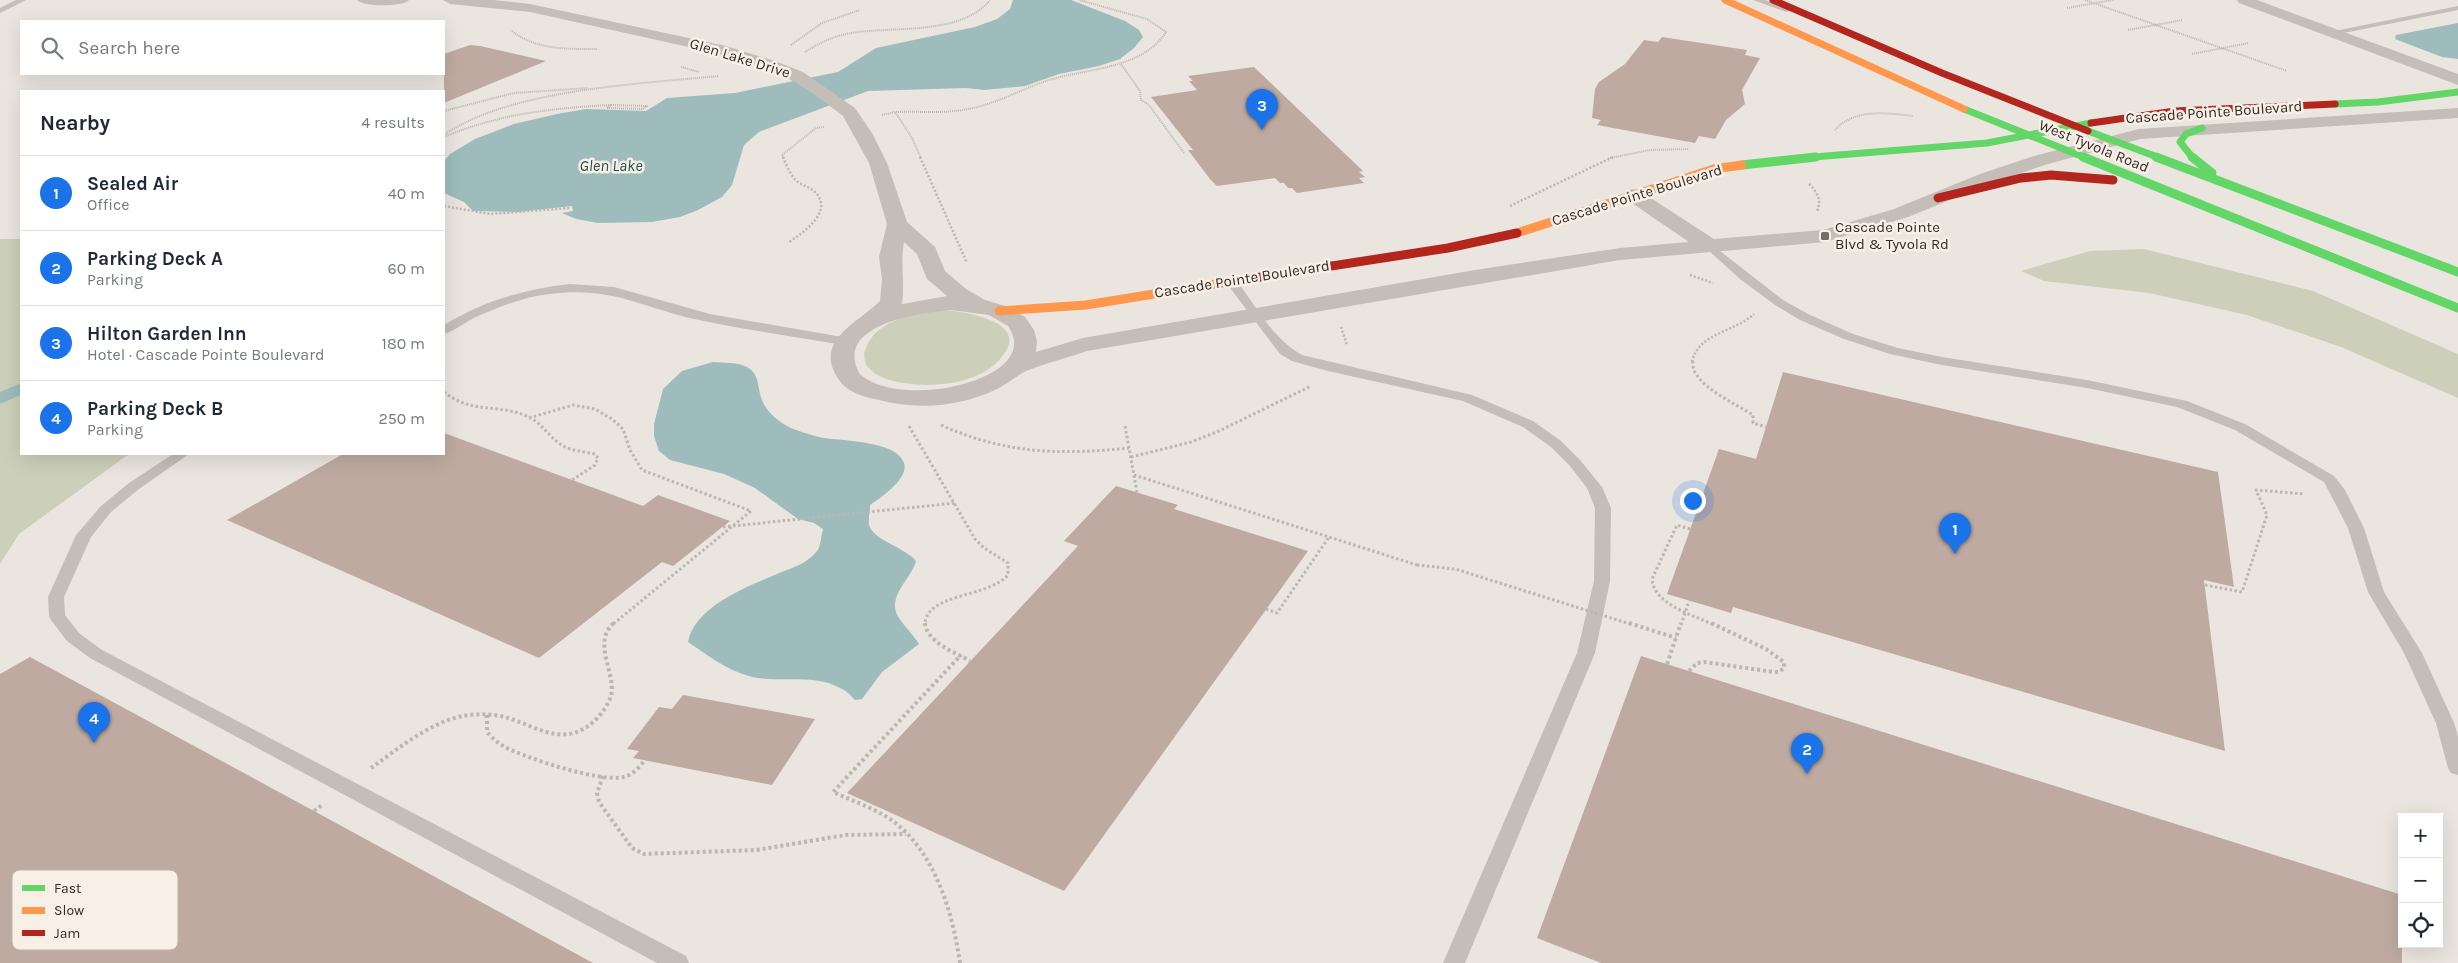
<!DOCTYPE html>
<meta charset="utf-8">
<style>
:root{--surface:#fff;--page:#f6f6f7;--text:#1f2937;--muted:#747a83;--line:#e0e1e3;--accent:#1a73e8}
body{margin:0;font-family:Karla,sans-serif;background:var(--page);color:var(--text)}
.controls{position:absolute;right:15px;bottom:15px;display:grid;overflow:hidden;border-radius:0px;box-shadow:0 5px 20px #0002}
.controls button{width:45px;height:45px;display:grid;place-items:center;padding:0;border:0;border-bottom:1px solid var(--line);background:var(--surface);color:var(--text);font:25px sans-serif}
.you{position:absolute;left:1692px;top:500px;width:18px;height:18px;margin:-12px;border:4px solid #fff;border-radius:50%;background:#1a73e8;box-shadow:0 0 0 8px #1a73e833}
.badge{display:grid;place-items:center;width:32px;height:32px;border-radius:50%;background:var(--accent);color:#fff;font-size:16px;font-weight:700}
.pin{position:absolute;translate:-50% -41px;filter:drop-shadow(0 1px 2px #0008)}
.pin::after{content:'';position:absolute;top:26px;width:18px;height:15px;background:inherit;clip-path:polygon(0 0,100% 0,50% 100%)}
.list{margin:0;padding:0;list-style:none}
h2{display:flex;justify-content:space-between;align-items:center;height:65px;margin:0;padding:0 20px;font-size:21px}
h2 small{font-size:16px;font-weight:400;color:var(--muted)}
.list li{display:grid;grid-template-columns:32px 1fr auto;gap:15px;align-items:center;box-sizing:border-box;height:75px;padding:0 20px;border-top:1px solid var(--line)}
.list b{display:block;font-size:19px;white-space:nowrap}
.list p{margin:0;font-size:16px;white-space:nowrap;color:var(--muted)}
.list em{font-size:16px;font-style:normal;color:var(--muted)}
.icon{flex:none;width:28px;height:28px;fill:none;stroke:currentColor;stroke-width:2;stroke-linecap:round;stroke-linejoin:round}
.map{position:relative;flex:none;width:2458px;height:963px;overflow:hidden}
.search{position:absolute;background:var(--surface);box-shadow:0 5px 20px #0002;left:20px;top:20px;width:425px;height:55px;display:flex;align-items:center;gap:12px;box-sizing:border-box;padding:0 18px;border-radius:0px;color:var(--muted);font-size:19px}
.panel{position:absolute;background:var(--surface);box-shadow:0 5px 20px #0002;left:20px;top:90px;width:425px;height:365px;border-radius:0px}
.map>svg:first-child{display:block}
.green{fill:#ccd0ba}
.water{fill:#9dbcbb}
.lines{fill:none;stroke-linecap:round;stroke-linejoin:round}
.stream{stroke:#9dbcbb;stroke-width:11}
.building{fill:#beaaa1}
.path-far3{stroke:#bcb6b1;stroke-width:2;stroke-dasharray:1 1;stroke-linecap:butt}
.path-far2{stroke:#bcb6b1;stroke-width:2.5;stroke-dasharray:2 2;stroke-linecap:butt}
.path-far1{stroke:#bcb6b1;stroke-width:3;stroke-dasharray:2.5 2.5;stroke-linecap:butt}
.path{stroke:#bcb6b1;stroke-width:4;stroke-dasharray:3 3;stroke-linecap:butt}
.lane{fill:#c4bdb8;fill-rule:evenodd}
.street{fill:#c4bdb8;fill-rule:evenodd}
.fast-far1{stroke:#63d668;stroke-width:7}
.fast{stroke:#63d668;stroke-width:9}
.slow-far1{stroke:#ff974d;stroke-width:7}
.slow{stroke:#ff974d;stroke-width:9}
.jam-far1{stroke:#b3261e;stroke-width:7}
.jam{stroke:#b3261e;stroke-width:9}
.path-bridge-far1{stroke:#bcb6b1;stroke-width:3;stroke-dasharray:2.5 2.5;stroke-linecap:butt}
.path-bridge{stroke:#bcb6b1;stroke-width:4;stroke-dasharray:3 3;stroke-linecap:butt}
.poi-dot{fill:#746c67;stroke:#f8efe6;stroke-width:2}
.labels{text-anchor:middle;stroke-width:5;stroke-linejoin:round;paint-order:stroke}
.far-street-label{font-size:15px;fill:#342b27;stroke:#f8efe6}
.far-poi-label{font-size:15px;fill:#342b27;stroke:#f8efe6;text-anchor:start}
.far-water-label{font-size:16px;font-style:italic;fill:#1f5053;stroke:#f8efe6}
.key{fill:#f8efe6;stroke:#bdb4ad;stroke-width:1}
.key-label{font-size:14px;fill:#342b27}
</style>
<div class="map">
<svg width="2458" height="963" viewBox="0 0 2458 963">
<rect width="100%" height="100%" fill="#ebe5df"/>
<path class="green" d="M0 239H21V454H129L19 534 0 564Z
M2144 249 2313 291 2458 354V398L2341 347 2247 315 2149 293 2044 281 2021 271 2090 251Z
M944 310C967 312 1034 322 1000 359 979 384 934 388 904 383 891 381 875 377 867 366 864 360 863 353 866 348 876 319 917 313 944 310Z"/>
<path class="water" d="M1013 0H1071L1125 21 1139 30 1143 37 1134 48 1120 59 1099 66 1059 74 1025 86 984 90 966 88 868 91 759 132 744 145 732 185 722 197 698 210 680 217 652 222 598 223 576 219 562 213 573 211 572 206 517 212 473 211 464 202 444 193V161L450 154 475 139 514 124 557 114 586 109 646 111 667 98 735 93 838 72 876 48 975 27 997 19 1010 9Z
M2458 23V59L2442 57 2395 39 2396 35Z
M713 362C723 363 738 362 747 367 760 374 757 387 762 400 766 412 780 423 791 428 801 432 814 436 824 438 844 441 897 441 904 463 909 479 881 497 870 505 870 511 868 520 869 525 873 540 906 548 916 561 912 577 890 594 896 612 898 620 914 635 919 644L882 672 862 699 855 700C851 696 846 690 840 688 814 673 777 684 749 676 726 670 708 655 688 642 695 606 747 587 777 574 791 568 807 564 817 551 821 546 821 536 823 529L814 523 798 519 755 488 724 474 670 460 659 451 654 436V424L663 389 682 371Z"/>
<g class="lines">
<path class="stream" d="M0 398 21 389"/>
</g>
<path class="building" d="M1662 37 1747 50 1745 55 1760 58 1742 90 1745 104 1726 120 1715 139 1699 136 1695 143 1597 125 1601 120 1592 118 1595 89 1599 82 1625 64 1644 40 1658 42Z
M470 45 480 46 546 61 444 103V54Z
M1254 67 1363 171 1359 172 1365 177 1359 178 1364 183 1297 193 1292 188H1288L1284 183H1280L1275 178 1217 186 1210 179 1188 150H1193L1151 97 1197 90 1189 81H1193L1188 76Z
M1783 372 2218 472 2234 587 2204 580 2225 751 1733 607 1731 613 1667 594 1719 449 1756 459Z
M444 433 643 506 658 495 730 521 673 566 662 562 539 658 227 520 343 454H444Z
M1116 486 1178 505 1174 509 1308 551 1064 891 847 793 1078 546 1064 541Z
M1641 656 2402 895V963H1601L1537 938Z
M30 657 314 811 593 963H0V674Z
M683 695 815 719 772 785 633 758 639 751 627 749 659 707 672 709Z"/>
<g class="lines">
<path class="path-far3" d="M2085 0 2287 71
M2067 8 2113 0
M2128 30 2183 20
M512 31C536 50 567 49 597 49
M791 45 822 23 860 10
M805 52C819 43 834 36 851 33 893 26 961 36 990 0
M2192 54 2249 43
M1121 64 1140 91 1141 100 1149 105 1184 153
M681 67 699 72
M611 105 647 106 643 109 607 108Z
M444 111 514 93 588 88
M896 112C920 111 944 114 968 109 996 104 1020 90 1046 81 1085 68 1142 70 1166 32L1147 19 1079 0
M882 115 895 112 912 138 921 158
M1835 130C1855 108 1886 113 1913 116
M444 135C510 89 640 84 719 76
M444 137C498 114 553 108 611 105
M784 158 782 155 816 128 824 127
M1610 158 1650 150 1689 149"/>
<path class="path-far2" d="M783 157C786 164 789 172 794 178 799 185 808 186 814 191 836 211 802 233 788 243
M920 157 967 263
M1809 184C1817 192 1822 200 1817 211
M444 206 490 214 570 208
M1510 206 1613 157
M1690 275 1713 283
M1341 327 1347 345
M1692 362C1698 333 1735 332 1754 314"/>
<path class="path-far1" d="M1693 361C1689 384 1737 404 1753 415V423L1766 427
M444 392C472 415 500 403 529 417 543 424 551 440 565 447 574 451 585 452 595 454L598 458 595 465 572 480
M529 418 573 405 595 409 612 419 623 429 630 450 642 470 751 511 612 625
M941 425C1005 454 1060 455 1129 448
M909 426 975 539 984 548 1008 563V575C988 598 925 593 925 625
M1125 426 1137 492
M1131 457 1191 442 1219 431 1311 386
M1134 475 1417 565
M723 527 955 503
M1690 529 1677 525 1652 579C1654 605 1694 615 1714 625
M2205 585 2242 592 2267 515 2256 490 2305 494
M1266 609 1277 613 1329 537"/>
<path class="path" d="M925 623C927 643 955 652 970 661
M1689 671 1697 663 1704 662 1774 672H1779L1784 668V662L1766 649 1711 623
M487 715V732C492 738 498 743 505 747 526 758 601 783 624 777 633 775 640 766 645 760
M371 768C398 749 430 722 463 716 472 714 485 714 494 715 525 718 554 747 585 728 596 722 607 708 611 696 617 675 591 642 614 623
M603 776 597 793 599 802 632 848 644 854 757 850 846 835 906 834
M314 811 322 805
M960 963C953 915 937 858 898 825 880 810 855 802 833 792L961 655"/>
<path class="lane" d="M16 0H26L0 13V8Z
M1753 0H1765L1793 10 1786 12Z
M2458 6V10L2334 35 2330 32Z
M1711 244 1783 300 1808 314 1853 334 1898 348 1942 357 2087 380 2187 401 2245 424 2334 476 2345 490 2364 528 2384 592 2422 653 2454 723 2458 736V775L2451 773 2448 768 2436 723 2404 653 2368 592 2348 528 2324 482 2235 430 2177 407 2087 388 1942 365 1890 354 1844 339 1800 320 1775 305 1740 279 1707 249 1705 247Z
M1231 277 1235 278C1255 305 1273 339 1302 355L1472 395 1533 421 1561 441 1580 460 1602 487 1611 508 1610 581 1595 653 1465 963H1443L1577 653 1594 581 1595 508 1587 488 1570 466 1551 447 1523 427 1463 401 1328 371 1292 361 1280 354 1225 281Z
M570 284 614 287 710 314 848 338 854 342 848 346C797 337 745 330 694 319 639 306 610 286 550 294 523 297 498 307 474 318 464 323 454 331 444 334V325C483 301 525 289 570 284Z
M173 454H189L139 489 111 512 91 537 64 597 65 615 79 633 102 650 686 956 689 963H657L90 658 67 641 51 620 49 616 48 597 76 535 101 506 129 483Z"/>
<path class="street" d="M357 0H409C404 7 362 7 357 0Z
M443 0H494L530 4 726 46 775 61 803 72 855 108 872 133 887 163 907 222 935 247 945 271 966 289 985 300 1005 306 1025 317 1034 330 1037 341 1036 352 1083 338 1475 270 1620 248 1689 242 1626 199 1623 195 1626 191 1633 189 1640 191 1714 239 1823 230 1894 209 1980 174 2034 156 2139 129 2458 108V118L2140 139 2048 164 1994 182 1908 217 1825 242 1620 260 1087 351C1067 358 1046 363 1026 371 1016 376 1007 384 997 389 961 407 917 410 879 400 864 397 848 393 839 380 812 341 857 324 880 301L882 279 879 257 887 224 869 163 843 116 814 94 791 80 763 67 716 53 530 12 450 4ZM904 242 917 254 927 279 947 296 902 304C905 283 900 262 904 242ZM951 310 989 315 1008 326C1046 380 897 412 859 373 834 324 920 313 951 310Z
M2237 0H2257L2458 74V85L2239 3Z"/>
<path class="fast-far1" d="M2335 104 2378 102 2458 92
M1964 109 2086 158
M2088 131 2160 158
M1801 158 1987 143 2091 123
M2193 158 2180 142 2186 134 2202 128"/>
<path class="fast" d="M2083 157 2458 308
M2156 157 2458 272
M2192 157 2212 173
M1742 165 1816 157"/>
<path class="slow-far1" d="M1725 0 1964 109"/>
<path class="slow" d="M1517 233 1714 169 1742 165
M999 311 1086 305 1228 282"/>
<path class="jam-far1" d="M1773 0 1942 73 2088 131
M2091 123 2175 111 2335 104"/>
<path class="jam" d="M1938 198 2021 178 2051 175 2113 180
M1228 282 1448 248 1517 233"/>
<path class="path-bridge-far1" d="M1417 565 1455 569 1633 625
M1681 625 1689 601"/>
<path class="path-bridge" d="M1629 623 1676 638
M1667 664 1681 623"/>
</g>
<rect class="poi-dot" x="1820" y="231" width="10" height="10" rx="2.5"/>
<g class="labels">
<g class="far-street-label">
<text transform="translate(740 58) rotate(17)" y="5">Glen Lake Drive</text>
<text transform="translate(2214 112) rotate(-4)" y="5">Cascade Pointe Boulevard</text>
<text transform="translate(2094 146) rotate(22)" y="5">West Tyvola Road</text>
<text transform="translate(1637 195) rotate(-17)" y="5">Cascade Pointe Boulevard</text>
<text transform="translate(1242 279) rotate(-9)" y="5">Cascade Pointe Boulevard</text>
</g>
<g class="far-poi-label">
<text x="1835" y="232">Cascade Pointe<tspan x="1835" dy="17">Blvd &amp; Tyvola Rd</tspan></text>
</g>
<g class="far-water-label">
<text x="611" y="171">Glen Lake</text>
</g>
</g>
<rect x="12" y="870" width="166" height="80" rx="8" class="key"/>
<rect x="22" y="885" width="23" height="6" fill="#63d668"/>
<rect x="22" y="907" width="23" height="7" fill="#ff974d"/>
<rect x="22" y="930" width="23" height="6" fill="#b3261e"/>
<g class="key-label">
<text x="54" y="893">Fast</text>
<text x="54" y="915">Slow</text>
<text x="54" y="938">Jam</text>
</g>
</svg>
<div class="controls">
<button>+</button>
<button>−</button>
<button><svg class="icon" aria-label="locate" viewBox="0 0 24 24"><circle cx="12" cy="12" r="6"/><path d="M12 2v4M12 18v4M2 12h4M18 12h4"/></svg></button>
</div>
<div class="you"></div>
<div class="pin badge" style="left:1955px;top:554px">1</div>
<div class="pin badge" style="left:1807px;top:774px">2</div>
<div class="pin badge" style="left:1262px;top:130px">3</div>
<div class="pin badge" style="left:94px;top:743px">4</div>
<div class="search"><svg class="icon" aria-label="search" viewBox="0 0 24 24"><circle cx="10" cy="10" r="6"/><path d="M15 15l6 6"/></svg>Search here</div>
<section class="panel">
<h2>Nearby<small>4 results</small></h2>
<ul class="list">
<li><span class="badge">1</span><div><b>Sealed Air</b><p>Office</p></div><em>40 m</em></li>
<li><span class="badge">2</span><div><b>Parking Deck A</b><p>Parking</p></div><em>60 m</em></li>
<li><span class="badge">3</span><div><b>Hilton Garden Inn</b><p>Hotel · Cascade Pointe Boulevard</p></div><em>180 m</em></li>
<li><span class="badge">4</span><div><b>Parking Deck B</b><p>Parking</p></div><em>250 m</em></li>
</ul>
</section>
</div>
